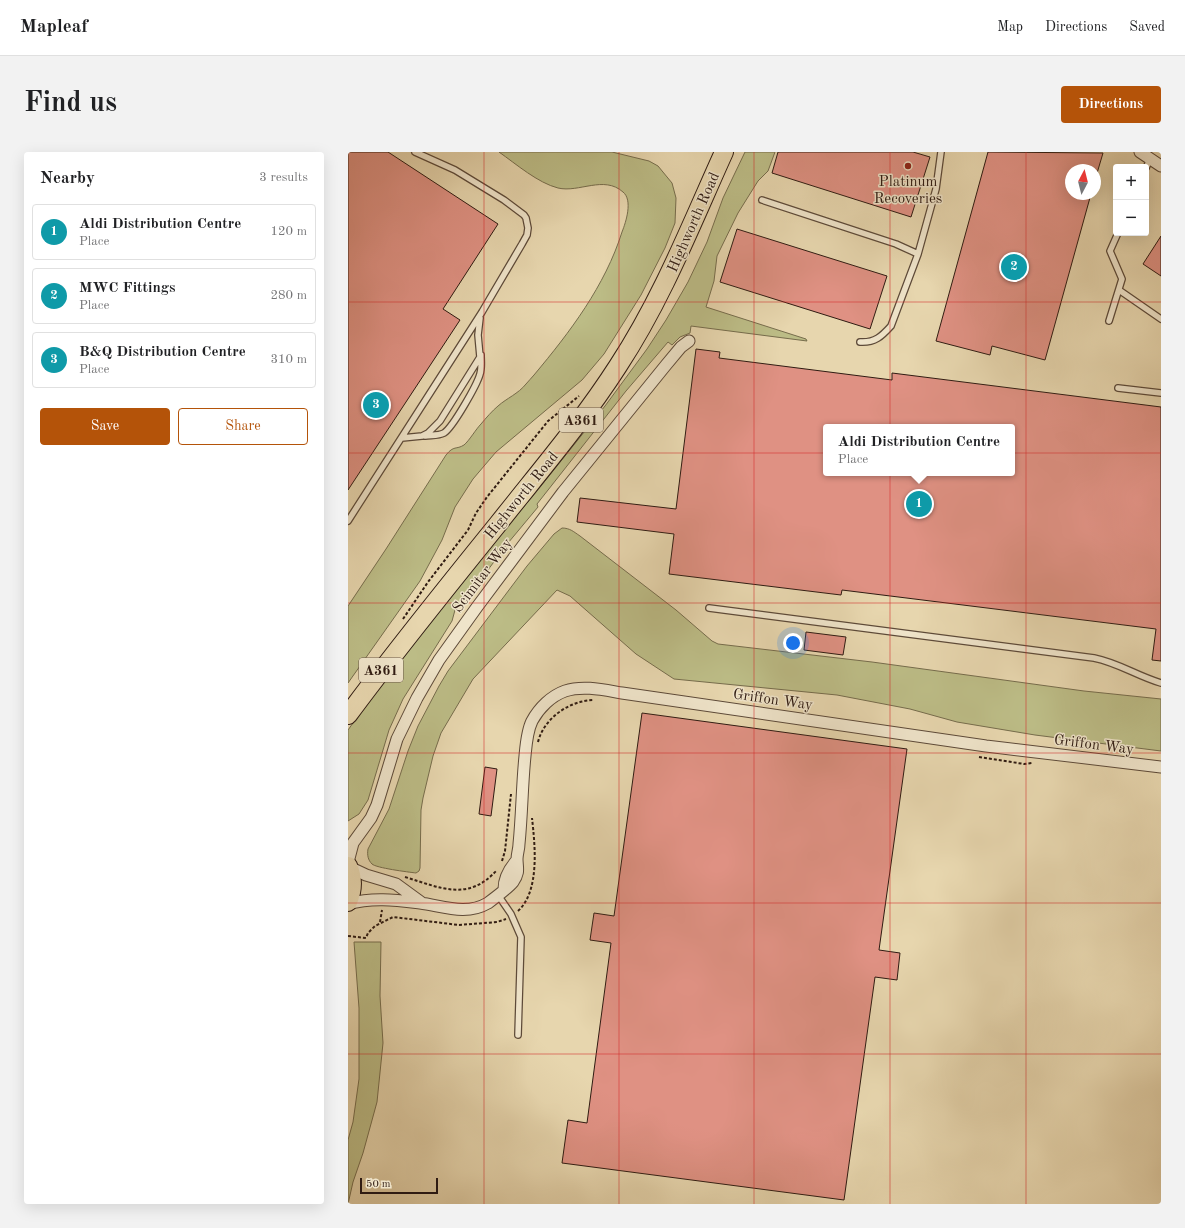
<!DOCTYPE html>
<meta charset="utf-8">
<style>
:root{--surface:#fff;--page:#f2f2f2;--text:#202124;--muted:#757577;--line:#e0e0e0;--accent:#b45309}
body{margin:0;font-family:"Old Standard TT",serif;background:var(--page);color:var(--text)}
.controls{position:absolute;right:12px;top:12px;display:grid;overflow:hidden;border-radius:4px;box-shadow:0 4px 16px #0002}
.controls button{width:36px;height:36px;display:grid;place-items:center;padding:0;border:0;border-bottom:1px solid var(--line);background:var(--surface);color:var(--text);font:20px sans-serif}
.compass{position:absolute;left:717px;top:12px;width:36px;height:36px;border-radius:50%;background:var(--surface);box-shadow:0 4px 16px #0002;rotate:7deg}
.scale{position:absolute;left:12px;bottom:10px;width:78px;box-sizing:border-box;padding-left:4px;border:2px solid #2f1b12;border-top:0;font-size:11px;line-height:14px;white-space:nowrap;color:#2f1b12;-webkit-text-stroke:3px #efe4ca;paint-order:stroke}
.you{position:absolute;left:445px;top:491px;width:14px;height:14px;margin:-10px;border:3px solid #fff;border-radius:50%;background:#1a73e8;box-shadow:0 0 0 6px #1a73e833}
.badge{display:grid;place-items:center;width:26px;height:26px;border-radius:50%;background:var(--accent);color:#fff;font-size:13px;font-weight:700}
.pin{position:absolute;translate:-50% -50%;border:2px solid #fff;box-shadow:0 1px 4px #0006}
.popup{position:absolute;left:475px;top:272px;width:192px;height:52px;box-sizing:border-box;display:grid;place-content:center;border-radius:4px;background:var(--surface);filter:drop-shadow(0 1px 3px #0005);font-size:13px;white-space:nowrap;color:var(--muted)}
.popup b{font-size:15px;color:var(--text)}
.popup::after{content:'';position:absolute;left:50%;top:100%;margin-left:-8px;border:8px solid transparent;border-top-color:var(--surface)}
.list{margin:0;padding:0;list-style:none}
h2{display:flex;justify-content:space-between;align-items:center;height:52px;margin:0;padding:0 16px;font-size:17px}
h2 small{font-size:13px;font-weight:400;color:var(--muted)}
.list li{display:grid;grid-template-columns:26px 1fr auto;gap:12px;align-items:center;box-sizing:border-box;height:56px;margin:0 8px 8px;padding:0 8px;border:1px solid var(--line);border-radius:4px}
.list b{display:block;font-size:15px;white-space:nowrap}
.list p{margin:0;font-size:13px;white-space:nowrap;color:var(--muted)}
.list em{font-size:13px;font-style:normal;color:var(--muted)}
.actions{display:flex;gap:8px;padding:12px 16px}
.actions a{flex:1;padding:9px 0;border:1px solid var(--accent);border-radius:4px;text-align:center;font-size:14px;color:var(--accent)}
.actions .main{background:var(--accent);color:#fff}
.map{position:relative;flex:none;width:813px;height:1052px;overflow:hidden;border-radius:4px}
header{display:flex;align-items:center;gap:24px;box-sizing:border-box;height:56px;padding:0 20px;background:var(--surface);border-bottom:1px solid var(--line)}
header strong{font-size:19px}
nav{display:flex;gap:22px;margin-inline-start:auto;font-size:14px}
.intro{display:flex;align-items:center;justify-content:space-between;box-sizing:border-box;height:96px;padding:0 24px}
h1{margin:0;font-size:28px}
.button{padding:10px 18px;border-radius:4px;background:var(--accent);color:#fff;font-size:14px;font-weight:700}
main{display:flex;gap:24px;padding:0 24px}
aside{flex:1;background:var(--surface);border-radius:4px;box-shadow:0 4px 16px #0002}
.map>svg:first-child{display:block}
.green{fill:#bcbc86;stroke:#766c4c}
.building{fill:#df9183;stroke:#2f1b12;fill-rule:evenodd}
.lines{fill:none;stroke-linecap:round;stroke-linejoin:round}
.lane-casing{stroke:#5d4a39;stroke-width:8}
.street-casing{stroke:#5d4a39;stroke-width:13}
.primary-casing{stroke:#2f1b12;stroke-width:20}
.path{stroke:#2f1b12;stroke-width:2;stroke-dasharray:3 2;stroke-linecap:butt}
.lane{stroke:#efe4ca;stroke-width:5.5}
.street{stroke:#efe4ca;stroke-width:11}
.primary{stroke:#e7d6ae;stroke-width:18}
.grid{fill:none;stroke:#d62828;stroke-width:1;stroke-opacity:0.55}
.poi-dot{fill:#8f2418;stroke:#efe4ca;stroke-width:1.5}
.labels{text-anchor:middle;stroke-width:3;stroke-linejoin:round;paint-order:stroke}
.shield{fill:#efe4ca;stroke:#695749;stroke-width:1}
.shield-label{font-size:14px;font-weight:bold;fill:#2f1b12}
.poi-label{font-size:15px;fill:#2f1b12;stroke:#efe4ca}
.street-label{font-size:15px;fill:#2f1b12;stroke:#efe4ca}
</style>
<header>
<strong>Mapleaf</strong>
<nav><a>Map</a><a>Directions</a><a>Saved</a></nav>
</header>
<div class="intro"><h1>Find us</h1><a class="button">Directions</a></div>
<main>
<aside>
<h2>Nearby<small>3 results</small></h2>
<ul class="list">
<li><span class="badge" style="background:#0f9aa8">1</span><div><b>Aldi Distribution Centre</b><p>Place</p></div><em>120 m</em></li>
<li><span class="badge" style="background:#0f9aa8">2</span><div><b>MWC Fittings</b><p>Place</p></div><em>280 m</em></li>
<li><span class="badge" style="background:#0f9aa8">3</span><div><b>B&amp;Q Distribution Centre</b><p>Place</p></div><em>310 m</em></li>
</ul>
<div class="actions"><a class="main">Save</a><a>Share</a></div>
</aside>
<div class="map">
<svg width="813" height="1052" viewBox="0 0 813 1052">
<rect width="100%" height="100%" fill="#e7d6ae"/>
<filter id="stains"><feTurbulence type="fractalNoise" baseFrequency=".005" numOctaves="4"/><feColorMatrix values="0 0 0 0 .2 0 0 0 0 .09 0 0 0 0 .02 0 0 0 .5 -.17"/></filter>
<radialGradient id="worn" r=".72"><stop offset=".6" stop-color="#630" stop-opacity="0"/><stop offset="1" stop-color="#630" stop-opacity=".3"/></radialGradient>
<path class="green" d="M151 0H264L301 9 310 14 324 31 328 46 327 71 317 96 293 143 256 202 234 228 148 300 125 327 107 355 94 388 72 429 0 531V454L38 397 98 303C106 293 108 298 116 293 121 289 128 277 133 272 138 266 144 259 150 254 159 246 170 242 178 232 181 229 183 226 186 223 222 180 257 134 274 80 278 70 285 48 275 40 256 23 231 41 210 36 190 31 168 12 151 0Z
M397 0H427L420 19 410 29 390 61 369 104 366 129 358 155 458 187 459 189 343 174 342 181 332 185 324 193 320 190 278 239 189 352 190 355 160 391 119 446 111 452 107 458 104 469 55 547 41 578 20 648 11 662 0 669V578L50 508 133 404 185 344 257 254 299 197 318 168 340 130 359 90 375 46Z
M214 376C222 376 226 380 232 384L328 458 364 489 370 492 524 510 736 539 813 547V599L687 583 609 570 562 557 489 543 326 527 288 502 222 444 209 438 125 527 93 581 85 604 75 646 73 658 72 716 71 719 68 721C60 720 28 716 24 712 20 708 19 703 20 697L41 657 60 599 70 574 91 534 100 519 179 414 206 382Z
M6 790H33L32 844 35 891 29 950 15 1001 5 1030 0 1052V988L5 970 11 927V856Z"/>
<path class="building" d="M0 0H40L150 72 95 157 112 168 0 338Z
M430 0H565L582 5 563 65 424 21Z
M640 0 755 1 747 28V18H723V42H743L697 208 644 194 642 203 588 189Z
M389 77 539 124 522 177 372 130Z
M813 84V124L795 112Z
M348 197 372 200 371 206 544 228V221L813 255V509L804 508 808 477 494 438 493 443 321 422 326 382 229 370 232 346 328 357ZM478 275H664V321H478Z
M458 480 498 485 495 503 456 498Z
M294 561 559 597 531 798 552 801 549 828 527 825 496 1048 214 1011 220 968 239 971 263 791 242 788 246 761 266 764Z
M137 615 149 617 143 664 131 662Z"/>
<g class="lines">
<defs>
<path id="lane" d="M798 16 802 7
M414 48 548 92 570 102
M771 138 813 167
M761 169 774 127 762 99 770 81
M512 190C527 191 534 184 543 174L570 102 588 37 593 0
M770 236 813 241
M77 284C83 283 90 284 96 281 105 275 129 233 132 222 134 216 133 210 133 203
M54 286 74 284 80 281 92 269 132 205 130 183 132 166
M0 369 134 160 174 92 179 83 180 76 178 66 176 63 156 48 107 18 67 0
M361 456 746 506C771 511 789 524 813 531
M150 743 163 762 173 785 170 883"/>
<path id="street" d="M792 0 813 14
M0 710 5 691 23 666 29 653 49 587 69 546 91 508 129 455 215 340 318 213 333 195 341 189
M1 715 18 723 48 732 74 751
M156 737C156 726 161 717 169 708
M0 752C24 745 47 748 72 751 95 754 118 764 140 751 144 748 162 734 165 730 172 720 169 716 169 707 169 702 171 697 171 692 174 663 174 633 177 604 178 593 179 579 184 569 191 556 203 544 217 539 235 533 256 538 274 541L638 594 813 615"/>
<path id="primary" d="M0 563C48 498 99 435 150 372 191 320 234 270 270 214 314 147 343 73 376 0
M0 714C5 725 5 738 0 750"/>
</defs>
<use href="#lane" class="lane-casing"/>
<use href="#street" class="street-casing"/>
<use href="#primary" class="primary-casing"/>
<path class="path" d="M55 467 80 430 120 378 128 361 139 345 200 269 231 244
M190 590C196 566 221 549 245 548
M631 605 676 612 684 611
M154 709 157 699 163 642
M57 725C93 736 120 750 149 718
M170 759C192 739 187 693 184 666
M32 770 34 758
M0 784 18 786 20 781 27 774 45 765 111 773 149 770 158 767"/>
<use href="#lane" class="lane"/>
<use href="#street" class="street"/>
<use href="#primary" class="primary"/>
</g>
<path class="grid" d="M136 0V1052M271 0V1052M406 0V1052M542 0V1052M678 0V1052M0 150H813M0 301H813M0 451H813M0 601H813M0 751H813M0 902H813"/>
<circle class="poi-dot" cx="560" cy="14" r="4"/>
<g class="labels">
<g class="shield">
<rect x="211" y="256" width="44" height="24" rx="3"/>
<rect x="11" y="506" width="44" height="24" rx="3"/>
</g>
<g class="shield-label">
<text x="233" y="273">A361</text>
<text x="33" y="523">A361</text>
</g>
<g class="poi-label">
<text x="560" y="34">Platinum<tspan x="560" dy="17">Recoveries</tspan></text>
</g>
<g class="street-label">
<text transform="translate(345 70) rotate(-66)" y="5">Highworth Road</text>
<text transform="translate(173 343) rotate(-51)" y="5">Highworth Road</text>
<text transform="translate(134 423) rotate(-53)" y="5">Scimitar Way</text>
<text transform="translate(425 547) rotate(8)" y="5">Griffon Way</text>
<text transform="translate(746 592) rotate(7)" y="5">Griffon Way</text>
</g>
</g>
<rect width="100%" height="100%" filter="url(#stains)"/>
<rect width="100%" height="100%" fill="url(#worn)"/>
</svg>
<div class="controls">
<button>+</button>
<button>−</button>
</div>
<svg class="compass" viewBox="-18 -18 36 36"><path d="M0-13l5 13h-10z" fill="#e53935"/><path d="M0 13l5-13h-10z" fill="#757577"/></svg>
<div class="scale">50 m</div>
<div class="you"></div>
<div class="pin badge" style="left:571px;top:352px;background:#0f9aa8">1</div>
<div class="popup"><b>Aldi Distribution Centre</b>Place</div>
<div class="pin badge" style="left:666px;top:115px;background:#0f9aa8">2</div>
<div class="pin badge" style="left:28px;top:253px;background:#0f9aa8">3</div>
</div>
</main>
